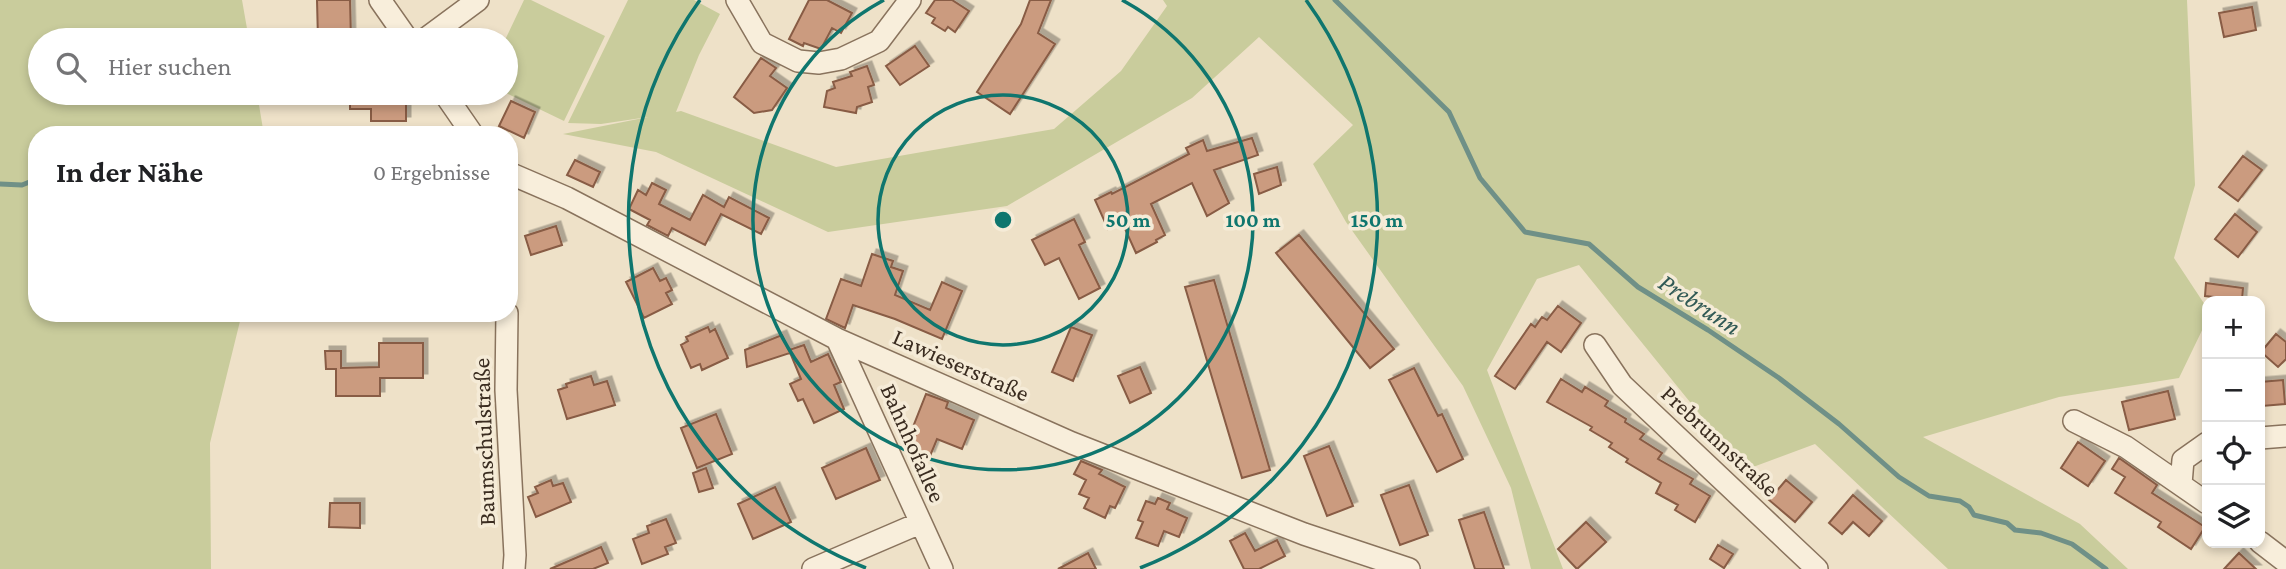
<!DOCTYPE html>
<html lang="de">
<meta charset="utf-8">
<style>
:root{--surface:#fff;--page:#f6f6f6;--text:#202124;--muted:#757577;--line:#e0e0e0}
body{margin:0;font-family:"Crimson Pro",serif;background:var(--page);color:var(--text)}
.controls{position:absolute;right:21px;bottom:21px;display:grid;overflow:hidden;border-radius:14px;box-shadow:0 4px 10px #0003}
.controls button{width:63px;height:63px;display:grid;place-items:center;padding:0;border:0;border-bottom:2px solid var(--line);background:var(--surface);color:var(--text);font:35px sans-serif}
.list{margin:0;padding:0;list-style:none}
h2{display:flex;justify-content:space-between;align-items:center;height:91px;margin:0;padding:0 28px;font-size:30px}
h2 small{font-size:23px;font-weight:400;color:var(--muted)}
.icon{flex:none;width:38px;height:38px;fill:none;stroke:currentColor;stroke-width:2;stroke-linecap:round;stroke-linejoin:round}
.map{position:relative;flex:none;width:2286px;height:569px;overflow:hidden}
.search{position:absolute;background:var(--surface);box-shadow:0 4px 10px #0003;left:28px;top:28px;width:490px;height:77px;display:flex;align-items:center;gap:18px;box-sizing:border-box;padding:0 24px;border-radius:38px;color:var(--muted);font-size:26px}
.panel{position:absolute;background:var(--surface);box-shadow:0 4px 10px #0003;left:28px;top:126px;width:490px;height:196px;border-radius:28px}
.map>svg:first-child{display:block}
.farmland{fill:#e3dab5}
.green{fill:#c9cc9c}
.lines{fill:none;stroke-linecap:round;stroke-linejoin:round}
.stream{stroke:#6f9087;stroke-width:5}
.building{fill:#cb9b7f;stroke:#885b44;stroke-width:2;filter:url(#shadow)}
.minor-casing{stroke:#89735d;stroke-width:24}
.minor{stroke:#f8eedb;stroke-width:21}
.ring{fill:none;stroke:#0f766e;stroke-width:3.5}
.labels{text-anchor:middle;stroke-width:7;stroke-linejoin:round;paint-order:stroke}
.street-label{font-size:24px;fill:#3a2c20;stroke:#f5ebd7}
.water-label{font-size:26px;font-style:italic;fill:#305955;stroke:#f5ebd7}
.centre{fill:#0f766e;stroke:#f5ebd7;stroke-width:3.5}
.ring-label{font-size:21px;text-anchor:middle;font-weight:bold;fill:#0f766e;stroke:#f5ebd7;stroke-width:7;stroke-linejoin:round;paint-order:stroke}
</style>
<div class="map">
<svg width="2286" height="569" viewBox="0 0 2286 569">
<defs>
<filter id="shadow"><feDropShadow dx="4.5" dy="-4.5" stdDeviation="0" flood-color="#0004"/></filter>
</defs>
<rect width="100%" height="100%" fill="#eee1c8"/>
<path class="farmland" d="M253 313H491V317H252Z"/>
<path class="green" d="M0 0H242L249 40H40V93H257L264 135H37V313H242L210 443 211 569H0Z
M524 0H531L605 36 564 121 506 93 505 40Z
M628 0H694L720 14 699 55 676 112 681 111 836 167 1054 129 1121 71 1167 6 1163 0H2187L2195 185 2174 258 2207 308V320L2179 378 2059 397 1923 437 2080 524 2128 569H1948L1815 444 1745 470 1579 265 1537 279 1487 370 1563 569H1531L1511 488 1463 386 1346 222 1313 164 1353 125 1259 37 1192 98 1007 206 828 232 656 152 563 134 648 117 601 124 568 123Z"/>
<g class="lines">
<path class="stream" d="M1335 0 1449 112 1480 178 1525 232 1589 244 1638 287 1708 330 1779 378 1839 424 1899 477 1929 496 1960 501 1969 507 1974 515 2007 523 2015 530 2041 533 2072 544 2106 569
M0 184 22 185 37 179"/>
</g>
<path class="building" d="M317 0H350L351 40H318Z
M809 0H827L852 13 841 33 832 28 821 49 804 43 803 46 789 39Z
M935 0H952L969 11 955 32 948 27 945 31 932 23 935 18 926 13Z
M1030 0H1051L1038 33 1055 44 1010 114 977 92 1021 24Z
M2252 7 2256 30 2224 37 2219 13Z
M915 46 929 66 900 85 886 66Z
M761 58 776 68 770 76 787 88 772 110 754 113 734 97Z
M867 66 874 85 868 87 872 102 857 107 856 113 824 107 827 91 835 88 833 82 852 76 850 72Z
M350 93H406V121H371V109H350Z
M511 101 535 112 524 138 499 126Z
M1252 138 1258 155 1214 170 1229 203 1207 216 1192 183 1151 204 1165 235 1156 240 1157 242 1136 253 1122 222 1108 229 1095 200 1111 192 1112 194 1189 154 1186 148 1203 140 1207 151Z
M2243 156 2262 170 2238 201 2219 187Z
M575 160 600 172 593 187 567 175Z
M1277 167 1281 185 1259 194 1254 174Z
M652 183 666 190 659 204 690 220 703 195 724 207 729 197 769 218 761 234 721 214 705 245 672 228 668 236 647 225 650 220 629 209 638 190 646 195Z
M2235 214 2257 232 2238 257 2215 239Z
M1074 219 1085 242 1079 245 1100 288 1079 299 1059 258 1045 265 1032 240Z
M556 226 562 245 531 255 525 236Z
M1299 235 1394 349 1370 368 1276 253Z
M872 254 893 261 891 267 903 271 895 295 930 310 942 282 962 291 942 339 895 319 853 305 845 328 826 319 841 279 861 286Z
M653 268 660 281 666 278 672 290 666 293 672 304 644 318 626 282Z
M1214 280 1270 470 1242 478 1185 287Z
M2206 283 2243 288 2242 300 2205 296Z
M1558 306 1581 323 1561 352 1547 342 1515 389 1495 376 1531 324 1535 327 1542 317 1547 320Z
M708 327 710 332 715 329 728 358 702 370 700 364 691 368 681 345 688 341 686 337Z
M1071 327 1092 335 1073 381 1052 372Z
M2276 334 2286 342V359L2278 367 2261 352Z
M782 335 790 353 747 367 745 350Z
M379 343H423V378H380V396H336V369H326L325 351H341V368L379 367Z
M804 345 811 362 828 354 841 382 834 385 844 409 814 423 803 399 798 401 790 384 801 379 789 350Z
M1140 367 1151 393 1130 403 1118 376Z
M1414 368 1438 416 1442 414 1463 459 1437 472 1389 380Z
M591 376 594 385 607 381 615 405 567 419 558 390 567 387 566 384Z
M1561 379 1582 392 1585 387 1608 401 1605 406 1626 419 1625 422 1644 434 1640 439 1662 453 1658 459 1693 479 1690 484 1710 496 1695 522 1675 510 1678 505 1656 493 1661 483 1626 462 1628 459 1609 447 1612 443 1590 430 1592 427 1547 402Z
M2283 380 2285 404 2262 406 2260 382Z
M2168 391 2175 419 2129 430 2122 402Z
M926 394 948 402 946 408 974 420 962 449 937 439 930 456 910 448 918 429 913 427Z
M716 414 732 454 697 468 681 428Z
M2078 442 2105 461 2088 486 2061 468Z
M1329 446 1353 506 1327 516 1304 456Z
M866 448 880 480 836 499 822 468Z
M2119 458 2157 485 2152 493 2205 527 2191 549 2158 527 2161 522 2115 493 2125 477 2112 469Z
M1081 461 1102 470 1099 474 1125 487 1115 508 1110 506 1105 518 1084 508 1089 498 1079 494 1086 480 1074 474Z
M706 468 713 488 699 492 693 473Z
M551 480 553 486 563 483 571 502 536 517 528 497 538 493 535 487Z
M1786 480 1812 502 1795 522 1769 500Z
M1409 485 1428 535 1400 545 1381 495Z
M775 487 791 522 753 539 738 504Z
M1853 495 1882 521 1869 536 1853 522 1842 534 1829 523Z
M1158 498 1170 503 1167 509 1187 518 1179 537 1164 531 1158 546 1136 538 1143 522 1138 520 1146 501 1155 504Z
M330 503H360V528L329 527Z
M1484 512 1504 569H1475L1459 520Z
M666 519 676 543 665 547 668 554 642 564 633 539 649 533 647 526Z
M1586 522 1606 542 1577 569 1558 549Z
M1245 533 1255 551 1277 540 1285 556 1259 569H1244L1230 541Z
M1718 545 1733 554 1724 568 1710 559Z
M601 547 608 563 593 569H550Z
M1088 553 1096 569H1058Z
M2239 553 2256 569H2224Z"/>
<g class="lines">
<defs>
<path id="minor" d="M380 0 408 40
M737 0 762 43 798 61 819 63 841 59 879 41 910 0
M424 40 478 0
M444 93 473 135
M509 173 567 198 837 339 1072 443 1304 534 1409 569
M507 313 506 390 515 555 514 569
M837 339 942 569
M1595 345 1622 385 1817 569
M2074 421 2126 447 2207 503
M2260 438 2286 436
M2181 484 2183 460 2207 443
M2260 542 2286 562
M813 569 920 523"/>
</defs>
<use href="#minor" class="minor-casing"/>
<use href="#minor" class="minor"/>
</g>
<g class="ring">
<circle cx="1003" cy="220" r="125"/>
<path d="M1122 0A250 250 0 1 1 884 0"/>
<path d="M866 568A374 374 0 0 1 700 0M1306 0A374 374 0 0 1 1140 568"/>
</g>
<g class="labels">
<g class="street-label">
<text transform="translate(961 365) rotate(24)" y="8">Lawieserstraße</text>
<text transform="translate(1720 441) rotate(43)" y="8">Prebrunnstraße</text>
<text transform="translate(484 442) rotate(-92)" y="8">Baumschulstraße</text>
<text transform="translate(913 443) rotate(66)" y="8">Bahnhofallee</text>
</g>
<g class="water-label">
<text transform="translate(1700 304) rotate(33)" y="9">Prebrunn</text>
</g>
</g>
<circle cx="1003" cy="220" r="10" class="centre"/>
<g class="ring-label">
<text x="1128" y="227">50 m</text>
<text x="1253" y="227">100 m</text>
<text x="1377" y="227">150 m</text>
</g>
</svg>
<div class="controls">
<button>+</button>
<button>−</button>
<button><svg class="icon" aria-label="locate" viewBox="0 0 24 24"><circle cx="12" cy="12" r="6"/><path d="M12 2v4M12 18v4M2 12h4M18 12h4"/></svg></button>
<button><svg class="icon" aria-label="layers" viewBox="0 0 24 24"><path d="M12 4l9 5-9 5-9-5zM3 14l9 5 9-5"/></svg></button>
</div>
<div class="search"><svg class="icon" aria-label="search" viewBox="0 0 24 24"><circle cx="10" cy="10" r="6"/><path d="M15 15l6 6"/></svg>Hier suchen</div>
<section class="panel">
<h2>In der Nähe<small>0 Ergebnisse</small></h2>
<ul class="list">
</ul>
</section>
</div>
